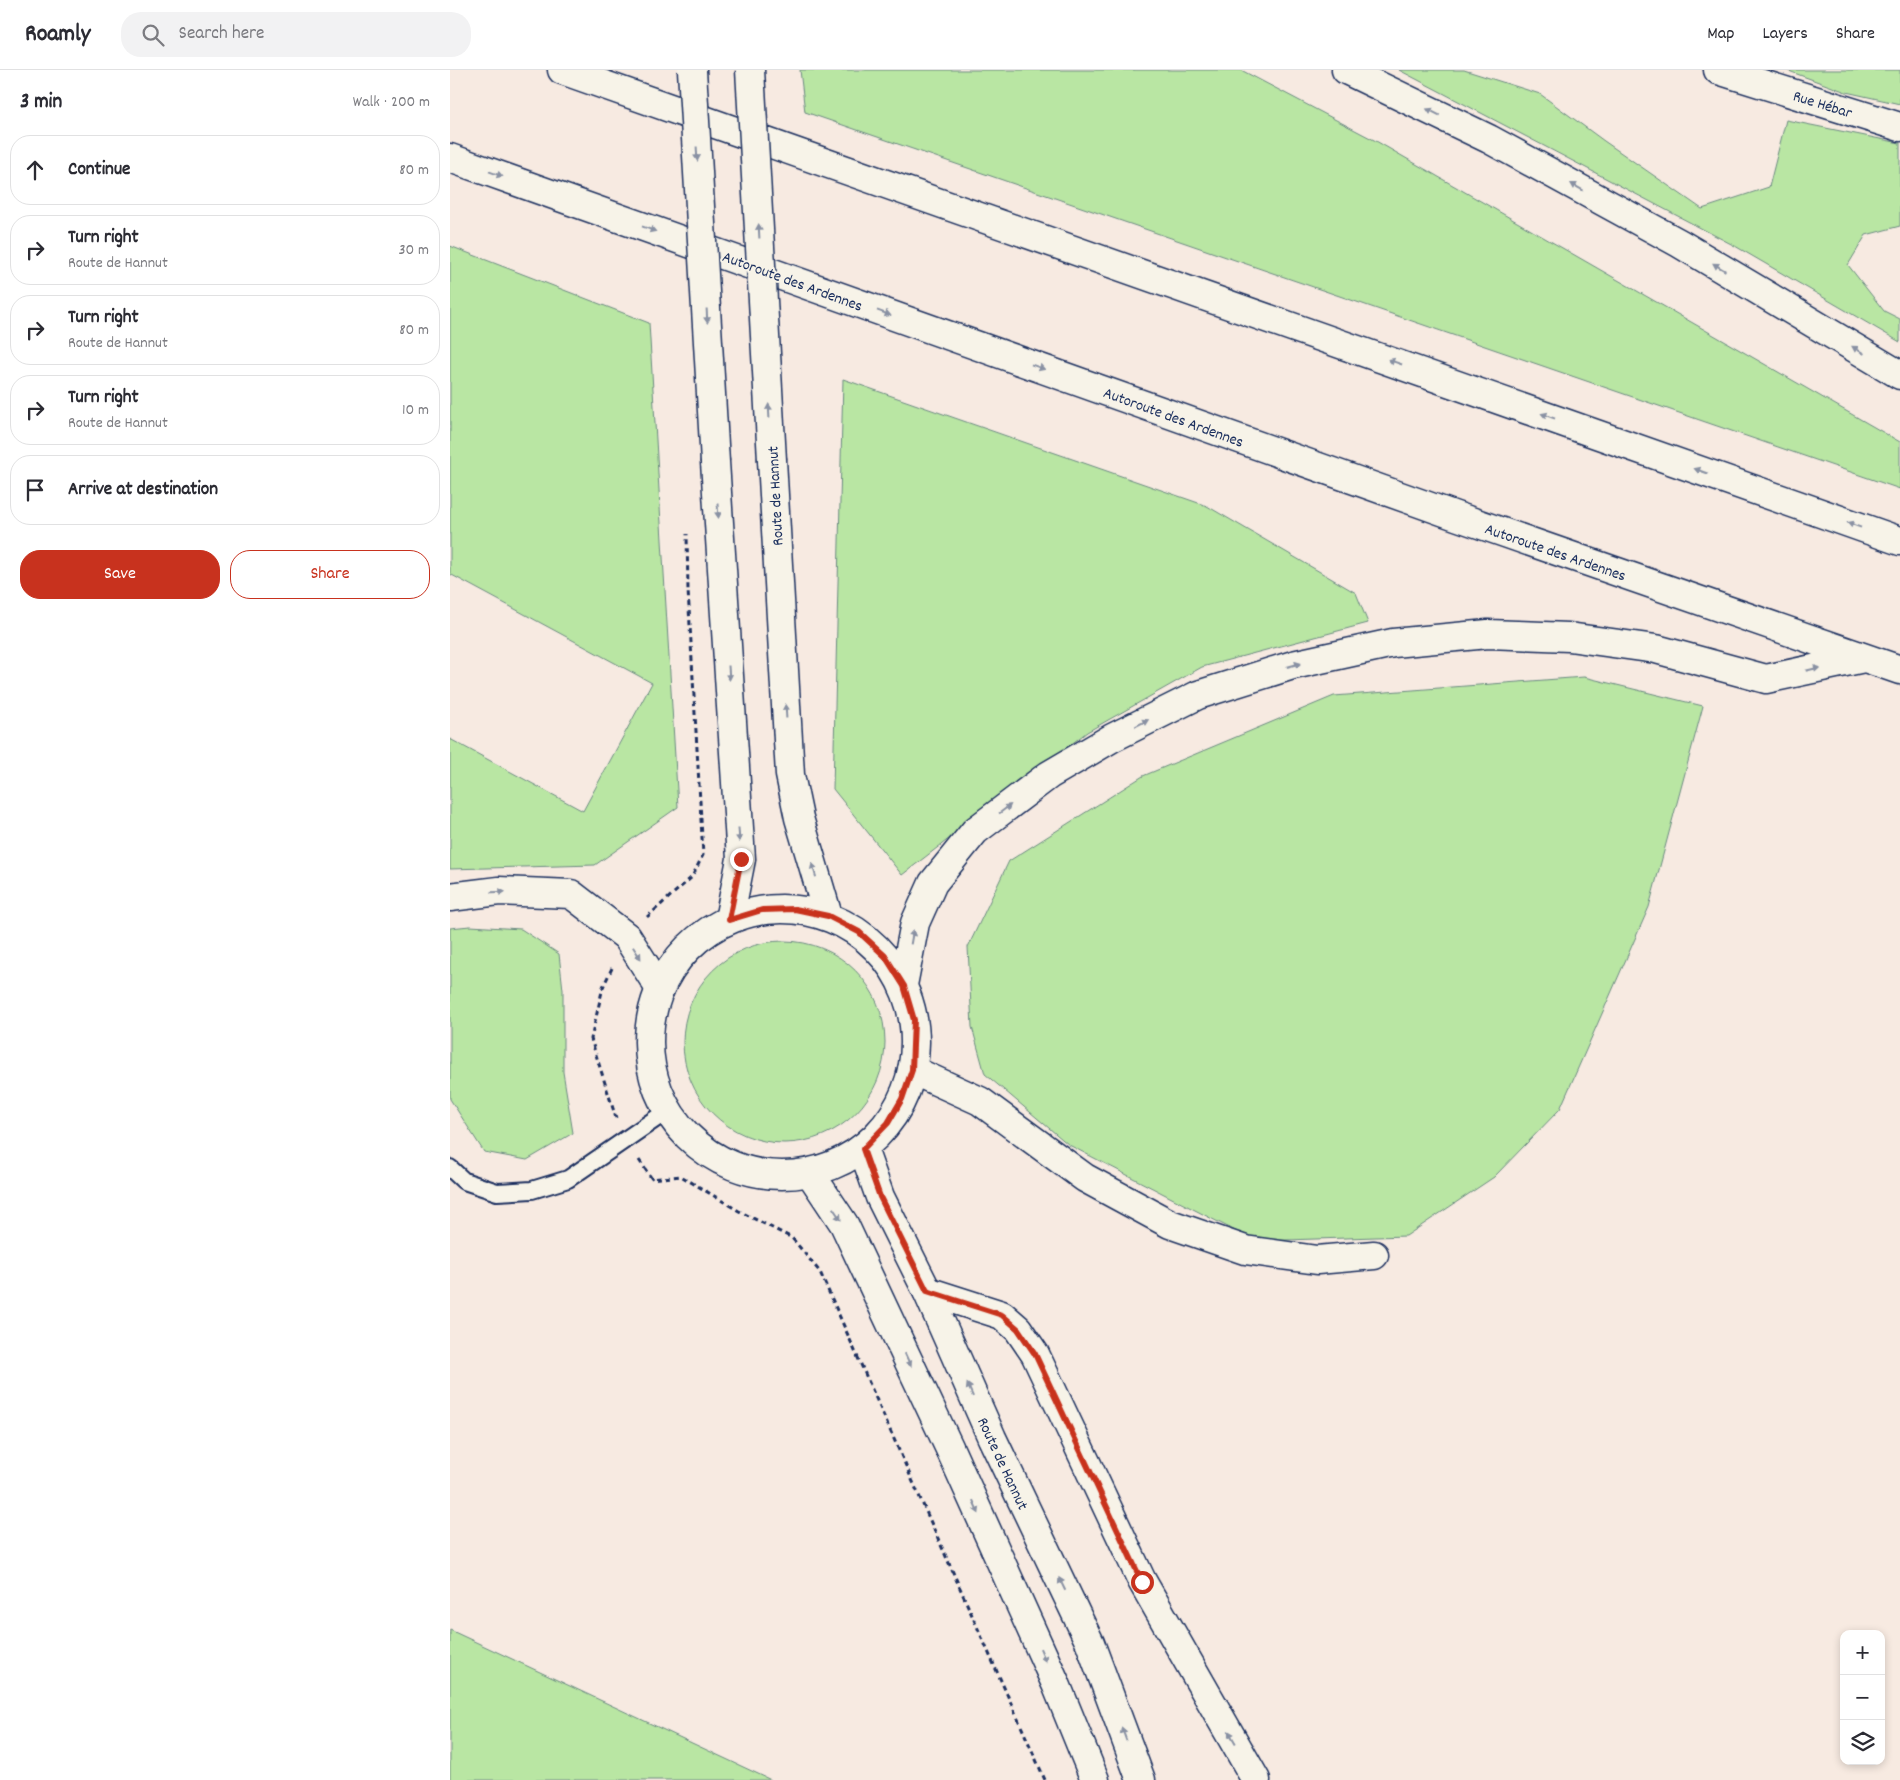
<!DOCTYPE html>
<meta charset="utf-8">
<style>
:root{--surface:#fff;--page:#f2f2f3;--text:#2b2b33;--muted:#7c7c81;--line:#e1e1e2;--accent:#c8321e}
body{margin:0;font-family:Dekko,sans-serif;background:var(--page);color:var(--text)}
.controls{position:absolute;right:15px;bottom:15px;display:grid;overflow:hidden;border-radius:10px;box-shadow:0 2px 8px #0003}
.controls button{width:45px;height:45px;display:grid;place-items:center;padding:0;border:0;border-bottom:1px solid var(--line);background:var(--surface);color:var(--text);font:25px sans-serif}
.stop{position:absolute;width:15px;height:15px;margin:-11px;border:4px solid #c8321e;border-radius:50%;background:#fff}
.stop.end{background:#c8321e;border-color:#fff;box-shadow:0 1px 5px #0008}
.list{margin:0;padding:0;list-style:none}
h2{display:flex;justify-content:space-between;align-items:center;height:65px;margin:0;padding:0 20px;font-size:21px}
h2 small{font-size:16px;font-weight:400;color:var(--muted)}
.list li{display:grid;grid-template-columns:32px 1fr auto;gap:15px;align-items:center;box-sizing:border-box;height:70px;margin:0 10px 10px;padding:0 10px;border:1px solid var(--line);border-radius:20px}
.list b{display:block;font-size:19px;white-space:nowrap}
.list p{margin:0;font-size:16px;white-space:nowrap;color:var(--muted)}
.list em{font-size:16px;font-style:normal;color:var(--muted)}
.actions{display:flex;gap:10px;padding:15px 20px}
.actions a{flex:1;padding:11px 0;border:1px solid var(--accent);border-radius:20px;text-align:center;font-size:18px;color:var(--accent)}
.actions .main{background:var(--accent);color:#fff}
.icon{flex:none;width:28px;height:28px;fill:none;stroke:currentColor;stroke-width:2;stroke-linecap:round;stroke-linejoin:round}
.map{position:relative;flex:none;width:1450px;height:1710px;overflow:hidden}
header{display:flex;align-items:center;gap:30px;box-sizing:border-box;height:70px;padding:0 25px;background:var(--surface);border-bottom:1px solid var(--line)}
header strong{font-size:24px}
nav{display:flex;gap:28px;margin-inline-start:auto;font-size:18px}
.search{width:350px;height:45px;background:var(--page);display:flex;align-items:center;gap:12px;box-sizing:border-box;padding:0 18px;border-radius:20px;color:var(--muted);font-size:19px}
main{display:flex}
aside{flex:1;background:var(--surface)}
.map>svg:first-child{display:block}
.green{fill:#b9e6a3;stroke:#6a8a80}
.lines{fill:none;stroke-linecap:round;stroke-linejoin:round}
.lane-casing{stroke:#1b2f5e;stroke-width:20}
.street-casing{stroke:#1b2f5e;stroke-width:31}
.secondary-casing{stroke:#1b2f5e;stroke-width:31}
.primary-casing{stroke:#1b2f5e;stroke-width:31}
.highway-casing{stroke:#1b2f5e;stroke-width:31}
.path{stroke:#1b2f5e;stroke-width:3;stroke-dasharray:5 4;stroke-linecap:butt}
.lane{stroke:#f7f3e8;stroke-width:16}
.street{stroke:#f7f3e8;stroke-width:28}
.secondary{stroke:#f7f3e8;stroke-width:28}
.primary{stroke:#f7f3e8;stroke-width:28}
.highway{stroke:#f7f3e8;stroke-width:28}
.primary-bridge-casing{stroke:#1b2f5e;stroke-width:31;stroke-linecap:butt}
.primary-bridge{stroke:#f7f3e8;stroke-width:28}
.oneway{fill:#8991a3}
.route{stroke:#c8321e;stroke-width:6}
.labels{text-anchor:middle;stroke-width:4;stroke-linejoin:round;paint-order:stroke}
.street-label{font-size:16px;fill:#1b2f5e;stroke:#f7f3e8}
</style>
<header>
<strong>Roamly</strong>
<div class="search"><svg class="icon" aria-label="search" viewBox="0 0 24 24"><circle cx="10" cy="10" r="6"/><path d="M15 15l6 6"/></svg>Search here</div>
<nav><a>Map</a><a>Layers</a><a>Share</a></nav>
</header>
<main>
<aside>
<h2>3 min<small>Walk · 200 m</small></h2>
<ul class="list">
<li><svg class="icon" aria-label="ahead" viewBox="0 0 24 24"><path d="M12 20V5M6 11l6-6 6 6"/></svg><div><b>Continue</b></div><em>80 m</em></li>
<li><svg class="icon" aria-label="right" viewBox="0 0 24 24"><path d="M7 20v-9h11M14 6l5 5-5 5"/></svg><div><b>Turn right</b><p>Route de Hannut</p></div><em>30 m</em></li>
<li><svg class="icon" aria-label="right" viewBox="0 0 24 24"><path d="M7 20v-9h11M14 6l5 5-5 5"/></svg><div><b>Turn right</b><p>Route de Hannut</p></div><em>80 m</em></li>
<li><svg class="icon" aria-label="right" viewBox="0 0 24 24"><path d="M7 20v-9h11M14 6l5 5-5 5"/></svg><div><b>Turn right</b><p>Route de Hannut</p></div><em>10 m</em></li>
<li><svg class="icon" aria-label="arrive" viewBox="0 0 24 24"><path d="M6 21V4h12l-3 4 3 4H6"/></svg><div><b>Arrive at destination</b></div></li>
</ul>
<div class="actions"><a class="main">Save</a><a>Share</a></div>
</aside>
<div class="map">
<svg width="1450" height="1710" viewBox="0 0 1450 1710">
<rect width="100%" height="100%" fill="#f7eae1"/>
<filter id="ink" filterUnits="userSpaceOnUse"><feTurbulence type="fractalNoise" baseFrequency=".02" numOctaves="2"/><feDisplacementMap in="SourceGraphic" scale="10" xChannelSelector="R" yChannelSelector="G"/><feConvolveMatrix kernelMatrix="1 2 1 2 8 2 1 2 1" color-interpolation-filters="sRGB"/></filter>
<g filter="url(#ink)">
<path class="green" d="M350 0H791L926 71 1450 372V419L355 42Z
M949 0H1014L1090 24 1154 71 1252 139 1319 117 1336 50 1450 73V156L1416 165 1398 195 1434 241 1450 249V272L1285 176Z
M1336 0H1450V34L1396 22Z
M0 176 199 253 228 737 145 795 0 799V669L133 741 202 613 0 504Z
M393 309 757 436 906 523 918 553 752 597 637 662 452 805 383 719Z
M1134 607 1253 636 1199 837 1110 1039 1044 1107 956 1166 805 1171 619 1075 535 1004 522 957 518 877 559 791 693 706 884 626Z
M20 856 71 859 109 884 113 920V1002L123 1063 77 1090 34 1082 0 1029V858Z
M233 972a101 101 0 1 1 202 0a101 101 0 1 1-202 0Z
M0 1560 321 1710H0Z"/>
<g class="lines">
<defs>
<path id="lane" d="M0 1098 14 1111 47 1122 82 1120 118 1109 217 1041"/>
<path id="street" d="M462 1000 530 1031 635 1108 720 1154 795 1180 867 1190 924 1185
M477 1221 552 1245 568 1259 585 1284 692 1511 806 1710"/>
<path id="secondary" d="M1268 0 1450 57"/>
<path id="primary" d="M322 390 340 705 349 748 378 846
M265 392 291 789 279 850
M199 972a133 133 0 1 1 266 0a133 133 0 1 1-266 0Z
M413 1079 430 1127 477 1221 542 1368 640 1573 691 1710
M360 1103 394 1154 499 1377 606 1614 645 1710"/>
<path id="highway" d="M112 0 1450 471
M896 0 1039 69 1229 173 1450 305
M0 88 1006 446 1450 600
M0 827 49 821 121 824 177 867 210 919
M453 915 465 853 483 813 525 761 599 705 662 668 748 625 843 595 943 573 1038 564 1119 567 1206 579 1316 609 1414 588"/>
</defs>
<use href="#lane" class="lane-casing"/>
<use href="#street" class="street-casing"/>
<use href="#secondary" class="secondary-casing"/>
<use href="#primary" class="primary-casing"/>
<use href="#highway" class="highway-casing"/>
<path class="path" d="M197 847 242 807 253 785 238 520 237 464
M162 898 153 917 141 969 166 1048
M189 1090 202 1109 231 1106 289 1141 342 1168 370 1202 595 1710"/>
<use href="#lane" class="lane"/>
<use href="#street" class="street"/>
<use href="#secondary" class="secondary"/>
<use href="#primary" class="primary"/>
<use href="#highway" class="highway"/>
<defs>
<path id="primary-bridge" d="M242 0 265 392
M300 0 322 390"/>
</defs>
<use href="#primary-bridge" class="primary-bridge-casing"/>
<use href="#primary-bridge" class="primary-bridge"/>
</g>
<defs><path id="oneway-solid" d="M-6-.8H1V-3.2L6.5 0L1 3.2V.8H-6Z" transform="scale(1.25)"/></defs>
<g class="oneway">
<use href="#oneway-solid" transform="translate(983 42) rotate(-154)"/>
<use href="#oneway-solid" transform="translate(247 84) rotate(87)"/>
<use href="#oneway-solid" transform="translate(46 104) rotate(20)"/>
<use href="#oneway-solid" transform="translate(1127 117) rotate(-151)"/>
<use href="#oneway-solid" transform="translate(199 159) rotate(20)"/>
<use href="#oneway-solid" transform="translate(309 161) rotate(-93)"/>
<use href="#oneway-solid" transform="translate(1269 197) rotate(-149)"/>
<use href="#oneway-solid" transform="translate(434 243) rotate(20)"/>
<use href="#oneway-solid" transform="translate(257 246) rotate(87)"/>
<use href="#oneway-solid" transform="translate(1408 280) rotate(-149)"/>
<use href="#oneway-solid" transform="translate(945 292) rotate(-161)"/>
<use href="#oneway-solid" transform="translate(588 297) rotate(20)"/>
<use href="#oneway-solid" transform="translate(319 341) rotate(-93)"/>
<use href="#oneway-solid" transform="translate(1098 346) rotate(-160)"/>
<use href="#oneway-solid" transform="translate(1251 401) rotate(-160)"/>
<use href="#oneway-solid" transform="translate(268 441) rotate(86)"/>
<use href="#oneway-solid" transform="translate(1404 455) rotate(-160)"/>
<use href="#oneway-solid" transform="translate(844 595) rotate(-15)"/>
<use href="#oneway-solid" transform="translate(1363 599) rotate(-13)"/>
<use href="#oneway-solid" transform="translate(279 603) rotate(86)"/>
<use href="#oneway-solid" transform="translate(336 641) rotate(-93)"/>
<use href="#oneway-solid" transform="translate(692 653) rotate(-27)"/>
<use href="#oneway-solid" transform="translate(555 739) rotate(-37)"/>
<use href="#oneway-solid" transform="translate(289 765) rotate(86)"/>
<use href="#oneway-solid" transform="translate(364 800) rotate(-106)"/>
<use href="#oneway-solid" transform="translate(48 822) rotate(-2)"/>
<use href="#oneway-solid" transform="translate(462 867) rotate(-80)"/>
<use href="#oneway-solid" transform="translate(187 883) rotate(57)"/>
<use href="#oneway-solid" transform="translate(387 1144) rotate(56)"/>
<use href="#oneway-solid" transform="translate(458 1290) rotate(65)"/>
<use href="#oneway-solid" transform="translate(520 1320) rotate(-114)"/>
<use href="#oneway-solid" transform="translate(526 1437) rotate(66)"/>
<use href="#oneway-solid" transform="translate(612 1514) rotate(-116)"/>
<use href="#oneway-solid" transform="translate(593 1585) rotate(66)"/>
<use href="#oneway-solid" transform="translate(674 1664) rotate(-110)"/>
<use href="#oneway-solid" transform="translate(782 1667) rotate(-120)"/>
</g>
</g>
<g class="lines" filter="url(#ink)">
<path class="route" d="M291 789 279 850 312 840 345 839 378 846 409 862 435 886 454 916 464 950 462 1000 452 1029 438 1053 413 1079 430 1127 477 1221 552 1245 568 1259 585 1284 692 1512"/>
</g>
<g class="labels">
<g class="street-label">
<text transform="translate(1373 33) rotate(17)" y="6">Rue Hébar</text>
<text transform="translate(343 210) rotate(20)" y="6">Autoroute des Ardennes</text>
<text transform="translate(724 346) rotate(20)" y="6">Autoroute des Ardennes</text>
<text transform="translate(324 426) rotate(-93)" y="6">Route de Hannut</text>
<text transform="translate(1106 481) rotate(19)" y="6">Autoroute des Ardennes</text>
<text transform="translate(554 1393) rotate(65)" y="6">Route de Hannut</text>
</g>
</g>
</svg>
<div class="controls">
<button>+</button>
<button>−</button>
<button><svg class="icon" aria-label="layers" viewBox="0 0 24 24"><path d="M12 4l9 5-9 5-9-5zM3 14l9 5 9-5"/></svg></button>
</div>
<div class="stop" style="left:692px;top:1512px"></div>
<div class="stop end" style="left:291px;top:789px"></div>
</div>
</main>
